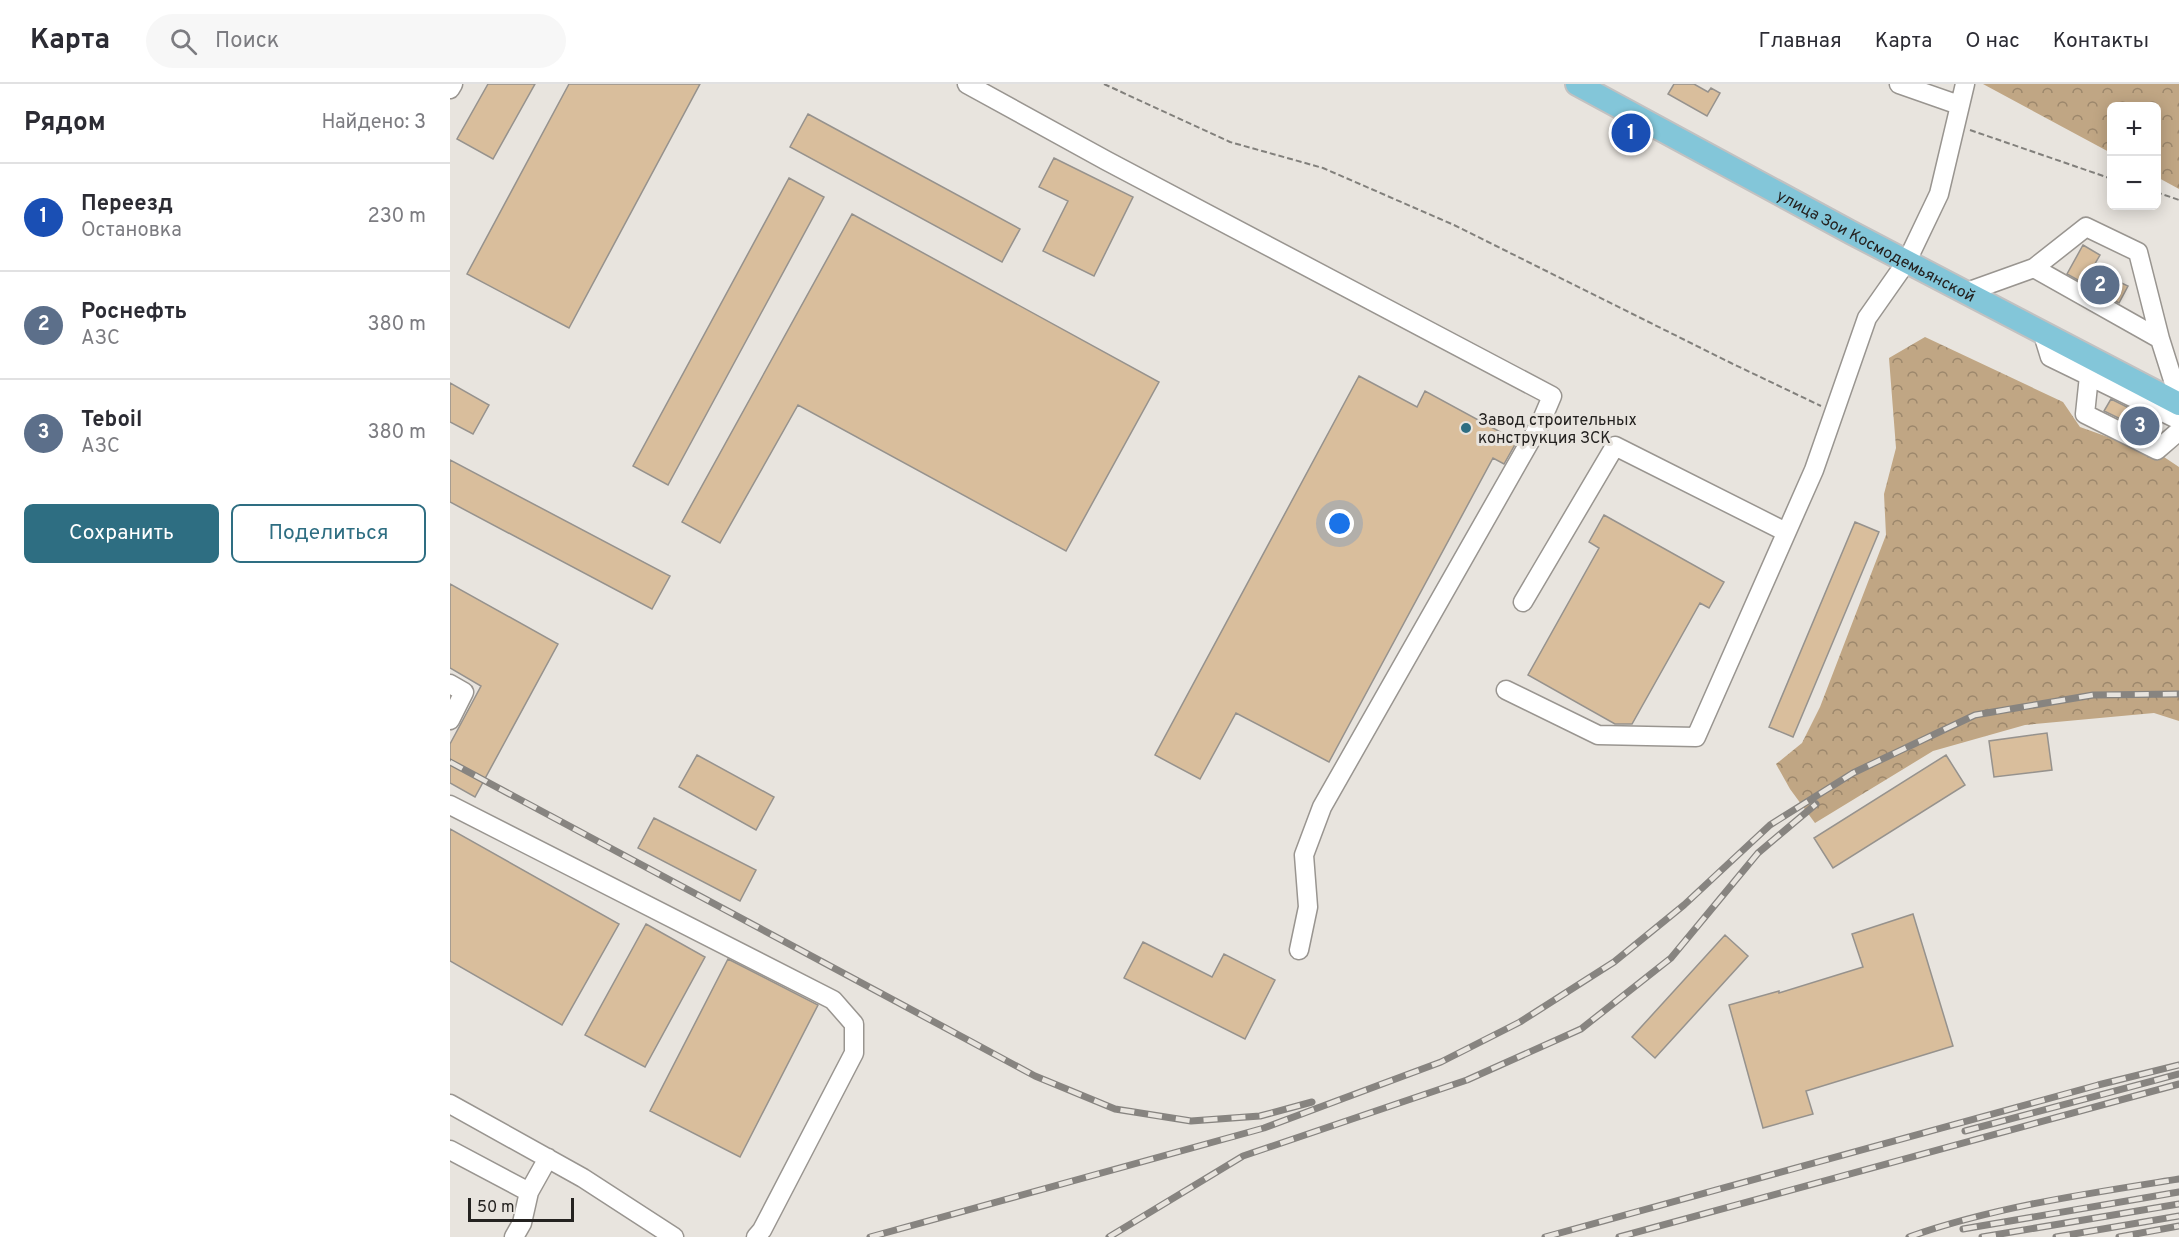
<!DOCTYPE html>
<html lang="ru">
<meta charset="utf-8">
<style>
:root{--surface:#fff;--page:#f7f7f7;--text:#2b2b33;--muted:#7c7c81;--line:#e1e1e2;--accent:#2e6e82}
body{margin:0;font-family:Overpass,sans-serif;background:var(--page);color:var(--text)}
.controls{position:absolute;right:18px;top:18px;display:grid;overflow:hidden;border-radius:9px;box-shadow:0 3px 15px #0003}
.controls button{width:54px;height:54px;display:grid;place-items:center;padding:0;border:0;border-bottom:2px solid var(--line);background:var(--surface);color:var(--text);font:30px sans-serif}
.scale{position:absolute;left:18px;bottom:15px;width:106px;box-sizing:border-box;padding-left:6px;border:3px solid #242220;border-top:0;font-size:16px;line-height:21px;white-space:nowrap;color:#242220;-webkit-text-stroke:4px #e8e4de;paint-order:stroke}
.you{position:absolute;left:890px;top:440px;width:21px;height:21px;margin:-15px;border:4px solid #fff;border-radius:50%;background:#1a73e8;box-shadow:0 0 0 9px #1a73e833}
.badge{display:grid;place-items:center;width:39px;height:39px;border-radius:50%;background:var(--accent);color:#fff;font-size:20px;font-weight:700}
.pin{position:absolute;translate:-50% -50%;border:3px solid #fff;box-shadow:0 2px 6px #0006}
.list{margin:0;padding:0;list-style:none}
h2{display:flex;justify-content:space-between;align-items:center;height:78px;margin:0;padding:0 24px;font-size:26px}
h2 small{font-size:20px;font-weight:400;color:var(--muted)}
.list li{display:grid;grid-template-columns:39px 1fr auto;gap:18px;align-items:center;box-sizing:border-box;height:108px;padding:0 24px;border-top:2px solid var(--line)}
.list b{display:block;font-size:22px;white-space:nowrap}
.list p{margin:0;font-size:20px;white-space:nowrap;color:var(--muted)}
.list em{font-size:20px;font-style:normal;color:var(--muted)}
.actions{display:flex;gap:12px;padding:18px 24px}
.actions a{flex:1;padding:14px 0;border:2px solid var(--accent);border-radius:9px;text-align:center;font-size:21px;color:var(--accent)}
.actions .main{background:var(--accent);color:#fff}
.icon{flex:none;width:33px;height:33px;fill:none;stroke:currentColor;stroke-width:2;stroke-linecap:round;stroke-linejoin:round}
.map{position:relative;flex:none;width:1729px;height:1153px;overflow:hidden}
header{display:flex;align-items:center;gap:36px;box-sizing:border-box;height:84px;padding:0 30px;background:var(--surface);border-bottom:2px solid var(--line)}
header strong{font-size:28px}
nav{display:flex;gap:33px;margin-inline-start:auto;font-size:21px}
.search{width:420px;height:54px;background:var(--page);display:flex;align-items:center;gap:15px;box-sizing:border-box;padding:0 21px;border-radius:33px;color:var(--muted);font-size:22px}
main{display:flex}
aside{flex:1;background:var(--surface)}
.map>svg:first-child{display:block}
.forest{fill:url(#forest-crowns)}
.building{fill:#d9be9c;stroke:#96928d;stroke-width:1.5}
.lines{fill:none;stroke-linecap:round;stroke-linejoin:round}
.minor-casing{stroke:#999590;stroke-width:21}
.major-casing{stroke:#c2c1c1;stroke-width:26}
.path{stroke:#82807c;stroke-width:2;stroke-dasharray:6 3;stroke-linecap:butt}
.minor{stroke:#fff;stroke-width:18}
.major{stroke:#83c6d9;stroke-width:22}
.rail-casing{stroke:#878480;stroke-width:7}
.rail{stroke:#e8e4de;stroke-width:4.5;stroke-dasharray:14;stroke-linecap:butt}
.poi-dot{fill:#2e6e82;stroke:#e8e4de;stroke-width:2}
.labels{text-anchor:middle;stroke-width:6;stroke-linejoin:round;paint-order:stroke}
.street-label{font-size:16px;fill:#242220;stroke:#e8e4de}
.poi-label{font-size:16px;fill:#242220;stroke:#e8e4de;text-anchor:start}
</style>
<header>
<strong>Карта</strong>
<div class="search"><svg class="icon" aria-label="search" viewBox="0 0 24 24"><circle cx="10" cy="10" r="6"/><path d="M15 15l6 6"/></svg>Поиск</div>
<nav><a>Главная</a><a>Карта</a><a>О нас</a><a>Контакты</a></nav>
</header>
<main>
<aside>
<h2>Рядом<small>Найдено: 3</small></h2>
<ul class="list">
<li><span class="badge" style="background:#1a4fb4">1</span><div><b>Переезд</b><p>Остановка</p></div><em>230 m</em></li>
<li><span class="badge" style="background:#5c6f8a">2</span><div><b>Роснефть</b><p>АЗС</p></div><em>380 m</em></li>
<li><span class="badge" style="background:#5c6f8a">3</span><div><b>Teboil</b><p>АЗС</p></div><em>380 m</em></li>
</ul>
<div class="actions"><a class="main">Сохранить</a><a>Поделиться</a></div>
</aside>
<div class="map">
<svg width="1729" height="1153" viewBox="0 0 1729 1153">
<defs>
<pattern id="forest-crowns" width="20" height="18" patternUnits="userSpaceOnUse" patternTransform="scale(1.5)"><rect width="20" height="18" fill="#c0a684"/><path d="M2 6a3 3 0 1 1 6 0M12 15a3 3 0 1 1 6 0" fill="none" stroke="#9c876c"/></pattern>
</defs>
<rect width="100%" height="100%" fill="#e8e4de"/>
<path class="forest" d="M1533 0H1729V105L1707 93 1706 22H1662L1661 69Z
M1475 253 1613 318 1630 343 1714 373 1729 383V637L1704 629 1575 641 1483 667 1365 739 1340 705 1326 680 1352 659 1370 623 1436 451 1434 410 1446 364 1439 274Z"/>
<path class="building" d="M38 0H85L43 75 7 55Z
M119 0H250L119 244 17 190Z
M1224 0H1244L1258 8 1261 4 1270 9 1257 32 1218 10Z
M358 30 570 145 552 178 340 63Z
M604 74 683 113 644 192 593 167 618 117 589 103Z
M339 94 374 113 218 401 183 382Z
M402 130 709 298 616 467 348 321 270 459 232 438Z
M1633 161 1650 171 1642 185 1678 202 1669 219 1617 190Z
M909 292 967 323 975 307 1067 357 1054 380 1043 374 879 678 786 629 750 695 705 671Z
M0 299 39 321 23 350 0 338Z
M1661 315 1689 329 1686 333 1701 340 1697 348 1654 327Z
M0 376 220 492 202 525 0 418Z
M1154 431 1274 498 1259 524 1250 519 1182 640H1165L1078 591 1149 464 1139 458Z
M1405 438 1429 448 1343 653 1319 643Z
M0 500 108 560 25 713 0 699V660L31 602 0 584Z
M1597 649 1602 686 1544 693 1539 657Z
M247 671 324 713 306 746 229 703Z
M1496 671 1515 701 1383 784 1364 754Z
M204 734 306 786 290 817 188 764Z
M0 745 169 840 112 941 0 877Z
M1463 830 1503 962 1356 1007 1363 1030 1313 1044 1279 921 1329 907V909L1413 883 1402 850Z
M196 840 255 873 195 983 135 951Z
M1275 851 1298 872 1205 974 1182 953Z
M693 858 762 893 774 870 825 896 795 955 674 894Z
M278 875 368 921 290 1073 200 1027Z"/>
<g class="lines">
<defs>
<path id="minor" d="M517 0 657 77 1102 312 1091 338 872 723 854 771 858 823 849 866
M1449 0 1509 21
M0 5 3 0
M1584 184 1636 143 1688 168 1710 255
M1517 208 1584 184 1710 255 1729 315
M1592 247 1600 273 1639 292 1635 330 1707 366 1729 347
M1639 292 1729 336
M1073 518 1165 362 1336 448
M0 600 14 608 0 636
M1056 606 1148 651 1246 653 1364 386 1417 234 1457 177 1489 110 1515 0
M0 721 383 916 404 940V969L312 1146 306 1153
M0 1020 133 1094 224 1153
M0 1066 79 1108 98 1074
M64 1153 72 1139 79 1108"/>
<g id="major">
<path id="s1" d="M1127 0 1402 149 1729 320"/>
</g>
</defs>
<use href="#minor" class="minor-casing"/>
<use href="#major" class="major-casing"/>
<path class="path" d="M654 0 780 58 873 84 1004 141 1281 279 1371 322
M1520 46 1662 95
M1706 108 1729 116"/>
<use href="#minor" class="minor"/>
<use href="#major" class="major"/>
<defs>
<path id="rail" d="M0 678 585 992 665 1025 741 1037 810 1032 862 1018
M1515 1047 1729 990
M1513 1145 1729 1108
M420 1153 814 1044 991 978 1070 938 1164 878 1234 821 1320 741 1403 689 1525 631 1643 611 1729 610
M659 1153 793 1072 1017 996 1131 945 1221 874 1308 769 1366 720
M1095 1153 1648 1001 1729 981
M1169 1153 1729 1000
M1459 1153C1543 1123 1641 1109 1729 1095
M1532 1153 1729 1120
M1606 1153 1729 1132
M1669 1153 1729 1142"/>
</defs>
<use href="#rail" class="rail-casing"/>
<use href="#rail" class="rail"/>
</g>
<circle class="poi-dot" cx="1016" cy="344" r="6"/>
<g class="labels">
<g class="street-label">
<text dy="6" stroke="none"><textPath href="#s1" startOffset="340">улица Зои Космодемьянской</textPath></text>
</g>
<g class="poi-label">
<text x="1028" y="341">Завод строительных<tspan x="1028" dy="18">конструкция ЗСК</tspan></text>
</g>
</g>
</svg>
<div class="controls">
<button>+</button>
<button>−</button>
</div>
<div class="scale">50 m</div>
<div class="you"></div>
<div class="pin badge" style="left:1181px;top:49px;background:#1a4fb4">1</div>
<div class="pin badge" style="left:1650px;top:201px;background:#5c6f8a">2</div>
<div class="pin badge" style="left:1690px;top:342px;background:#5c6f8a">3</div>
</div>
</main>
